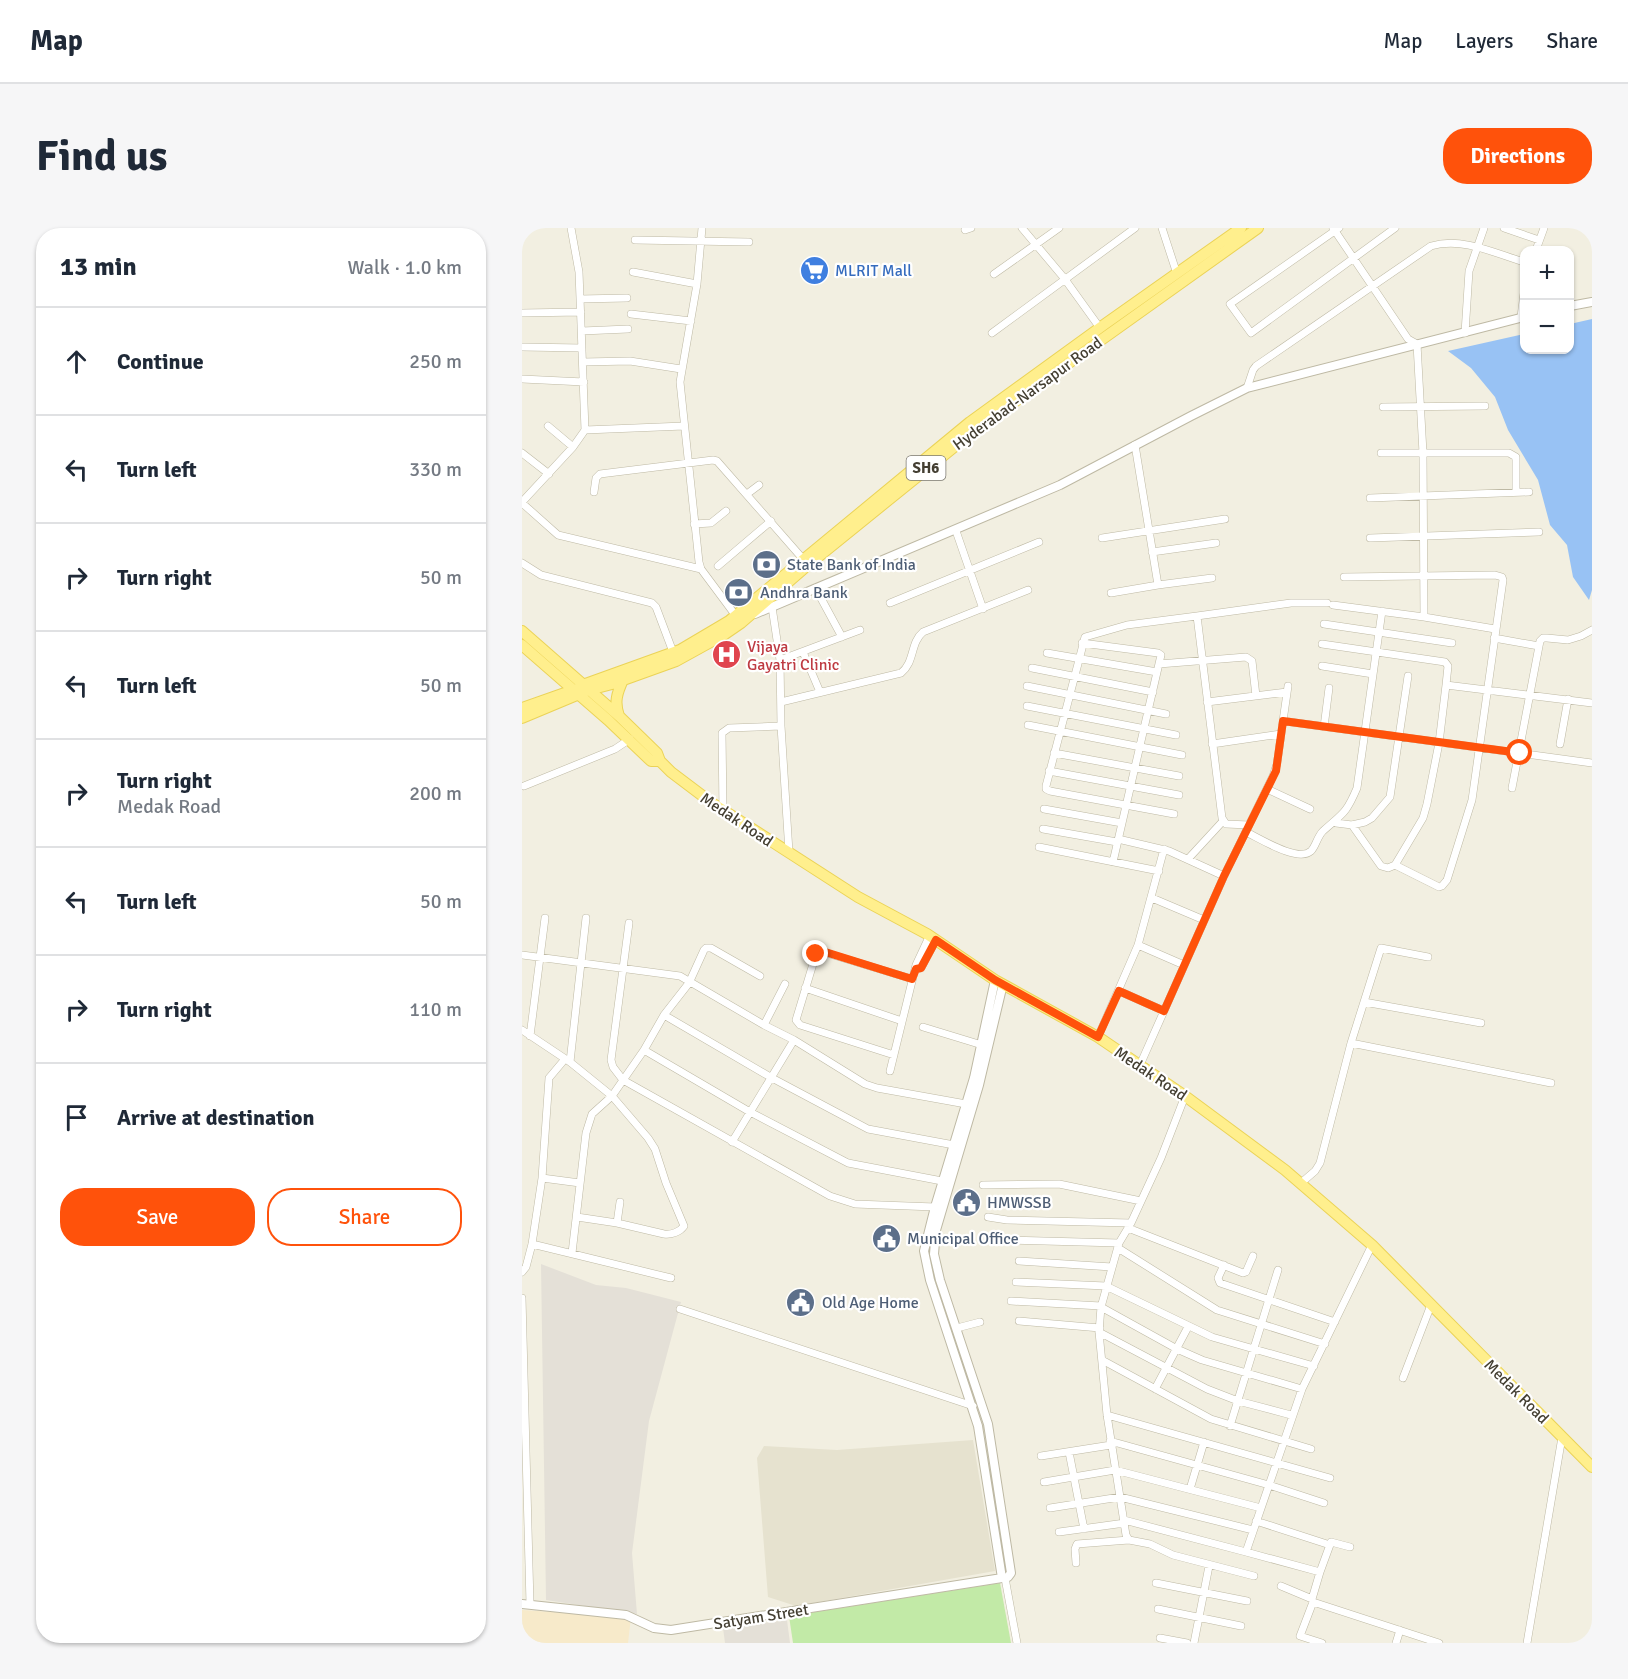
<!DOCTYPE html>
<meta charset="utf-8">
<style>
:root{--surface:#fff;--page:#f6f6f7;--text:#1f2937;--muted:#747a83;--line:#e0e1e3;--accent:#ff520b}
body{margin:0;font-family:Signika,sans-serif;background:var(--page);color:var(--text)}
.controls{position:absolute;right:18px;top:18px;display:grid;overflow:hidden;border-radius:12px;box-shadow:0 2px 4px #0004}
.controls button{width:54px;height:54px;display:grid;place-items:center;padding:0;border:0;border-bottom:2px solid var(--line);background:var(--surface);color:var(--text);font:30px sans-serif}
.stop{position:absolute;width:18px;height:18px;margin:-14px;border:4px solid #ff520b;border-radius:50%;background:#fff}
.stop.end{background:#ff520b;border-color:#fff;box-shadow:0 2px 6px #0008}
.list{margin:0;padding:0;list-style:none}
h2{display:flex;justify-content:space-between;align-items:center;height:78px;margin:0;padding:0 24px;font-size:26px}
h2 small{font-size:20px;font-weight:400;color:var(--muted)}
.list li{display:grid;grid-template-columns:39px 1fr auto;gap:18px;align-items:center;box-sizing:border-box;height:108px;padding:0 24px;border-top:2px solid var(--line)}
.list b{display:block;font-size:22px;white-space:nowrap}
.list p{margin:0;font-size:20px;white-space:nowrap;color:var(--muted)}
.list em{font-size:20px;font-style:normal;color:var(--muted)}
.actions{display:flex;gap:12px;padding:18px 24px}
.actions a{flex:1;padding:14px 0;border:2px solid var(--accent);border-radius:24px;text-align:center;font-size:21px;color:var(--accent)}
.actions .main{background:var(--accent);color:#fff}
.icon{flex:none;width:33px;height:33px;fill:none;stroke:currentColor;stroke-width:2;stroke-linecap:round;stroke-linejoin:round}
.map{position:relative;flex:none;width:1070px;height:1415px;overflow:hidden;border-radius:24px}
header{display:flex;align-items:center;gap:36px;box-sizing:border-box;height:84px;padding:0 30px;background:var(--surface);border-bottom:2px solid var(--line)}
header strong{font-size:28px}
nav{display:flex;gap:33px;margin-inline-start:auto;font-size:21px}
.intro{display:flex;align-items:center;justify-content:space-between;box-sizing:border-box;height:144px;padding:0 36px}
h1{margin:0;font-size:42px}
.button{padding:15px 27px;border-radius:24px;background:var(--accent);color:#fff;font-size:21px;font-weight:700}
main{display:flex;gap:36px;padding:0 36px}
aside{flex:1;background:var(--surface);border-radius:24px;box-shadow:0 2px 4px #0004}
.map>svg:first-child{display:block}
.residential{fill:#e6e2cf}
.commercial{fill:#f7eaca}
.industrial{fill:#e4e0d7}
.green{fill:#c2eaa7}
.water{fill:#98c2f4}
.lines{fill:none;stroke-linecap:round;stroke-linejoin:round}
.minor-casing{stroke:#beb9a4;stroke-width:8}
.tertiary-casing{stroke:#beb9a4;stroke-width:10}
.primary-casing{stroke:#ebd357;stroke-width:12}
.minor{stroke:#fff;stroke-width:7}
.tertiary{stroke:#fff;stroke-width:8}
.primary{stroke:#ffef8d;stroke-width:10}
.route{stroke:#ff520b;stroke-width:8}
.labels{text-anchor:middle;stroke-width:4.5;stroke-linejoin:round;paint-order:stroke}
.shield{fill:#fff;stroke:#7c7970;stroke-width:1.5}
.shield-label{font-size:15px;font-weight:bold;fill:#443f32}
.shop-label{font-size:16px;fill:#366cbe;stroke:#fff;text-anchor:start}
.street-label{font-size:16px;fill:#443f32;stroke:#fff}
.service-label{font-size:16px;fill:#4e5e75;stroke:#fff;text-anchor:start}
.health-label{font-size:16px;fill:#be3a42;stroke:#fff;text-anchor:start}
</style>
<header>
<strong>Map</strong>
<nav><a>Map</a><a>Layers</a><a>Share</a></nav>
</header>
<div class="intro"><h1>Find us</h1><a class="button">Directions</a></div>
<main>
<aside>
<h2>13 min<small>Walk · 1.0 km</small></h2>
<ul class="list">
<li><svg class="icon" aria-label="ahead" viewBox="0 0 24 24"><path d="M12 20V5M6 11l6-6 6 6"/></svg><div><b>Continue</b></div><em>250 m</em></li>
<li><svg class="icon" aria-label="left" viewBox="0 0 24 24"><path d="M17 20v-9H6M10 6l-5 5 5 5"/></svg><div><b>Turn left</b></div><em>330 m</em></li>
<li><svg class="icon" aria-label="right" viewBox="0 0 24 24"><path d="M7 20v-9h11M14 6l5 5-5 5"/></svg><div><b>Turn right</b></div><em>50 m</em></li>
<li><svg class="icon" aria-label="left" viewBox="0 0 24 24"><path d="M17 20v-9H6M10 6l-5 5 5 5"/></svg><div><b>Turn left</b></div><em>50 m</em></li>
<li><svg class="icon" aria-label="right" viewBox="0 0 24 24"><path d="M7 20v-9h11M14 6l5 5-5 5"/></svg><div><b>Turn right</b><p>Medak Road</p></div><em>200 m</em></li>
<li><svg class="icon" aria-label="left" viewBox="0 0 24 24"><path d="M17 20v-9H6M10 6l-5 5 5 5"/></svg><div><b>Turn left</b></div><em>50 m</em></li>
<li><svg class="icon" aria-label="right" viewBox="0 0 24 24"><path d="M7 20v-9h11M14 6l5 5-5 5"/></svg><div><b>Turn right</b></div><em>110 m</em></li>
<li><svg class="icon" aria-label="arrive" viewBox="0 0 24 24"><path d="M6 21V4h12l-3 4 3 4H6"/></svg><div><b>Arrive at destination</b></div></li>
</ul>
<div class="actions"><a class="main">Save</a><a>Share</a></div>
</aside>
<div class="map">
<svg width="1070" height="1415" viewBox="0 0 1070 1415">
<rect width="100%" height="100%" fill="#f2efe1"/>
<path class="residential" d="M451 1212 473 1343 274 1378 246 1369 235 1230 242 1218 315 1222Z"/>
<path class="commercial" d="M0 1382 109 1389 106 1415H0Z"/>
<path class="industrial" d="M19 1036 74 1057 104 1060 159 1074 127 1193 110 1325 115 1386 24 1372Z
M265 1392 268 1415H203L201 1400Z"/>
<path class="green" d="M478 1355 489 1415H271L267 1388Z"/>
<path class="water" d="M1070 91V362L1067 372 1051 349 1045 317 1028 297 1016 252 986 202 973 169 949 140 926 123 1002 106V122H1048V96Z"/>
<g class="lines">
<defs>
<path id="minor" d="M180 0 175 56 158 154 177 334 179 341 214 388
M500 0 542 50 578 100
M640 0 655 46
M817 0 708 76 729 105 873 0
M982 0 1017 12
M443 2 449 0
M113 12 227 14
M1014 22 1022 0
M111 44 175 56
M472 46 537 0
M58 71 105 70
M0 85 59 84
M109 86 169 93
M999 89 1002 65
M60 103 106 101
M470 105 613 0
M943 105 947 43 962 0
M0 119 60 120
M61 134 108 133 159 141
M0 151 62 154
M725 160 731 142 734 138 909 18C941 9 972 25 1002 34
M861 179 963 178
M26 198 51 219
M63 202 162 198
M613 217 636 357 690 350
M0 225 27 246
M859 225H987L994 229V264
M72 264 74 250 78 246 191 232 195 233 281 331
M225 266 237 257
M848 270 1007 264
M0 274 51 219 63 202 57 44 49 0
M0 275 36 307 179 341
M172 296 189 295 204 283
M434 303 461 381
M580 310 703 291
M848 310 1017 304
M630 324 694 315
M0 335 19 347 130 375 134 379 151 424
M196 338 249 293
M822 349 973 347 980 349 981 352 950 572 925 652 920 658 917 659 873 637
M294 361 320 409
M589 365 636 357
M368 375 517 314
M811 377 902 389 901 225 895 116 886 111 811 0
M250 379 258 432 259 498 267 624
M675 388 769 375H805
M902 389 973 401
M802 396 930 415
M972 410 1017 418
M560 415 636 425 639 427 591 634
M800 416 923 434 926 438 924 457
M281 424 298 464
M525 425 635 444
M258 432 338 402
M637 436 724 429 730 433 734 468
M800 438 851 446
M510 440 631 464
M505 458 644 486
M259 474 379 445C393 434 388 415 401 404L506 362
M685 474 765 464
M505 478 654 507
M761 493 766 458
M506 497 660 527
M802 499 807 460
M690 516 759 506
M1038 516 1046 471
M532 525 657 548
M527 543 657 567
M2 558 93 521 108 511
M990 560 1018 413 1021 410H1025L1046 412 1059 408 1070 402
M745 561 788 581
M522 581 600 595
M201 583 200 505 207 500 259 498
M652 586 528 563 524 561V558L563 409 605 397 675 388 700 590 704 596 727 597
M814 595 830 597 843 594 850 590 868 569 886 448
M830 597 859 638 866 640 873 637 901 590 905 576 917 515 924 457 1070 475
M521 601 595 614
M724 604C737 610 776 635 789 623 794 618 795 609 801 603 821 585 824 586 835 560L860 383
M596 611 647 623 702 648
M517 619 637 643
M666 631 701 593
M630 670 682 692
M107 695 89 832 91 839 101 852 308 968 333 976 413 979
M616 717 662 737
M0 727 158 748 242 797 272 812 343 856 355 860 444 876
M394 741 399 740 414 712
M283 760 380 793
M597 763 642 783
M842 774 959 795
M142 787 250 850 346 901 432 917
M242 797 263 756
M401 799 460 817
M0 802 48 834 90 868 126 910 133 921 144 955 162 998C158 1004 149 1007 142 1006L95 995 55 989
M8 808 23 690
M576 809 616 717 642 621
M829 815 859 720 906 729
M122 822 228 884 326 935 420 953
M372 827 278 797 274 792 294 726 298 723 390 751
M48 834 64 690
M618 837 702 648 751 548 755 536 761 493 1070 535
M368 843 394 737 408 707
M663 868 639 930 609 995 597 1015 579 1079 577 1104 585 1187 604 1307 607 1312 628 1316 651 1327 732 1348
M210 914 272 812
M20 950 58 955
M779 955 793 943 798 935 829 815 1029 855
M461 957 537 956 619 973
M466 989 485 992 609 995
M95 995 98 974
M606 1000 721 1045 724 1044 731 1028
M470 1013 486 1012 597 1015
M10 1016 149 1050
M850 1017 780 1161 724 1324 798 1344 790 1371 791 1374 917 1415
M596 1020 695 1082 803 1116
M50 1025 64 905 70 886 90 868 122 822 142 787 167 755 182 722 184 720H189L238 748
M497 1033 590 1039
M702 1037 696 1050 698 1055 813 1094
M0 1044 4 1039 10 1016 20 950 27 850 43 831
M494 1054 584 1058 690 1109 792 1138
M0 1070 8 1376
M489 1073 579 1078
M579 1079 655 1121 680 1132 780 1161
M158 1081 451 1178
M497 1093 578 1100
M435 1100 458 1094
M577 1104 685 1161 716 1173 769 1187
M580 1132 689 1191 789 1221
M881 1150 909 1077
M633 1161 666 1099
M585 1187 808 1250
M708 1198 756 1042
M588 1213 747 1257 802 1275
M547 1224 562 1301
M519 1228 589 1217
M522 1254 593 1242 739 1280
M668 1261 682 1214
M528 1280 598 1269 731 1302
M602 1292 724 1324
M734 1293 808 1317
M537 1304 603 1295
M554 1335 553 1321 555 1316 607 1312
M798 1344 809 1314 828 1319
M483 1350 495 1415
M634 1355 725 1373
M759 1358 790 1371
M791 1374 778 1408 800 1415
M636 1381 719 1398
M638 1410 665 1415
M672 1415 687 1338
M874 1415 878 1402
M1005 1415 1040 1209"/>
<path id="tertiary" d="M1048 78 1070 74
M233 386 538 257 669 188 725 160 1002 89
M473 752 452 850 413 979 402 1023 408 1052 456 1198 480 1350 486 1349 489 1345 466 1196 418 1052 412 1026 414 1002 457 857 481 756
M0 1376 104 1387 132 1400 149 1402 480 1350"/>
<path id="primary" d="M0 403 97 488 135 525 138 533 149 544 190 575 336 669 405 706 473 752 576 809 663 868 763 942 850 1017 1070 1239
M0 417 86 492 129 533H138
M58 458 158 422 207 393 448 194 583 96 719 0
M0 480 43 465
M97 488C92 474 95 465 101 452
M0 490 67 462 90 456 154 433 203 406 219 395 286 337 453 202 736 0"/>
</defs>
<use href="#minor" class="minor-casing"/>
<use href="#tertiary" class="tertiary-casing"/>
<use href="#primary" class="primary-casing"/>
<use href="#minor" class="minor"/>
<use href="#tertiary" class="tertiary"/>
<use href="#primary" class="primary"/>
</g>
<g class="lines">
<path class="route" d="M294 726 300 723 390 751 394 741 399 740 414 712 473 752 576 809 597 763 642 783 702 648 754 543 761 493 998 525"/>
</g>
<defs>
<symbol id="supermarket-disc" viewBox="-11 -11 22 22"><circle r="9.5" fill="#3f7fe0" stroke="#fff"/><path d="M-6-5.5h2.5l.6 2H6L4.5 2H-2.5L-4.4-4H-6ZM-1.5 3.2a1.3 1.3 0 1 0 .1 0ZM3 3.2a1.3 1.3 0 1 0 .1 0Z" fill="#fff"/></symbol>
<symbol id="bank-disc" viewBox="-11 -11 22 22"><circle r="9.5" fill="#5c6f8a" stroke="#fff"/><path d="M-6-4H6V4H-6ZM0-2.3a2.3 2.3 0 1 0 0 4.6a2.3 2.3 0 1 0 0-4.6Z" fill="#fff"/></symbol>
<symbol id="hospital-disc" viewBox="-11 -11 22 22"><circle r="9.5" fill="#e0444e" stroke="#fff"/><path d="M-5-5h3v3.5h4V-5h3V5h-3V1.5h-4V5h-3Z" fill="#fff"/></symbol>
<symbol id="civic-disc" viewBox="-11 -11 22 22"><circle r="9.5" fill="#5c6f8a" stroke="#fff"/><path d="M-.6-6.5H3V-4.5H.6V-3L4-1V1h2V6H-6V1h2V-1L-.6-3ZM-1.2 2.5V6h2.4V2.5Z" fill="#fff"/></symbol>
</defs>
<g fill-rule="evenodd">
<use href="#supermarket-disc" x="276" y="26" width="33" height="33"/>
<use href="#bank-disc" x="228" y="320" width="33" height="33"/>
<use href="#bank-disc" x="200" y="348" width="33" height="33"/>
<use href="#hospital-disc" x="188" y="410" width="33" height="33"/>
<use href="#civic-disc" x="428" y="958" width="33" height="33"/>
<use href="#civic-disc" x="348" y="994" width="33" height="33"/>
<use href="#civic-disc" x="262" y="1058" width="33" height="33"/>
</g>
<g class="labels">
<rect class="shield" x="384.5" y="228" width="39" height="24" rx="4.5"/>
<g class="shield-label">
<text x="404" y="245">SH6</text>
</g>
<g class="shop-label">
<text x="313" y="48">MLRIT Mall</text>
</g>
<g class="street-label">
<text transform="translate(505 165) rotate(-36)" y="6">Hyderabad-Narsapur Road</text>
<text transform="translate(215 591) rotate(34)" y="6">Medak Road</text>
<text transform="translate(629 845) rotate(34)" y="6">Medak Road</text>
<text transform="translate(995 1163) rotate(45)" y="6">Medak Road</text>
<text transform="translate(239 1388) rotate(-9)" y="6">Satyam Street</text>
</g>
<g class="service-label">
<text x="265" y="342">State Bank of India</text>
<text x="238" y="370">Andhra Bank</text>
<text x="465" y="980">HMWSSB</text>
<text x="385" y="1016">Municipal Office</text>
<text x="300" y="1080">Old Age Home</text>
</g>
<g class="health-label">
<text x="225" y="424">Vijaya<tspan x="225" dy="18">Gayatri Clinic</tspan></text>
</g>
</g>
</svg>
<div class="controls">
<button>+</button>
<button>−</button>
</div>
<div class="stop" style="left:998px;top:525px"></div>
<div class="stop end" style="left:294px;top:726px"></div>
</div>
</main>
